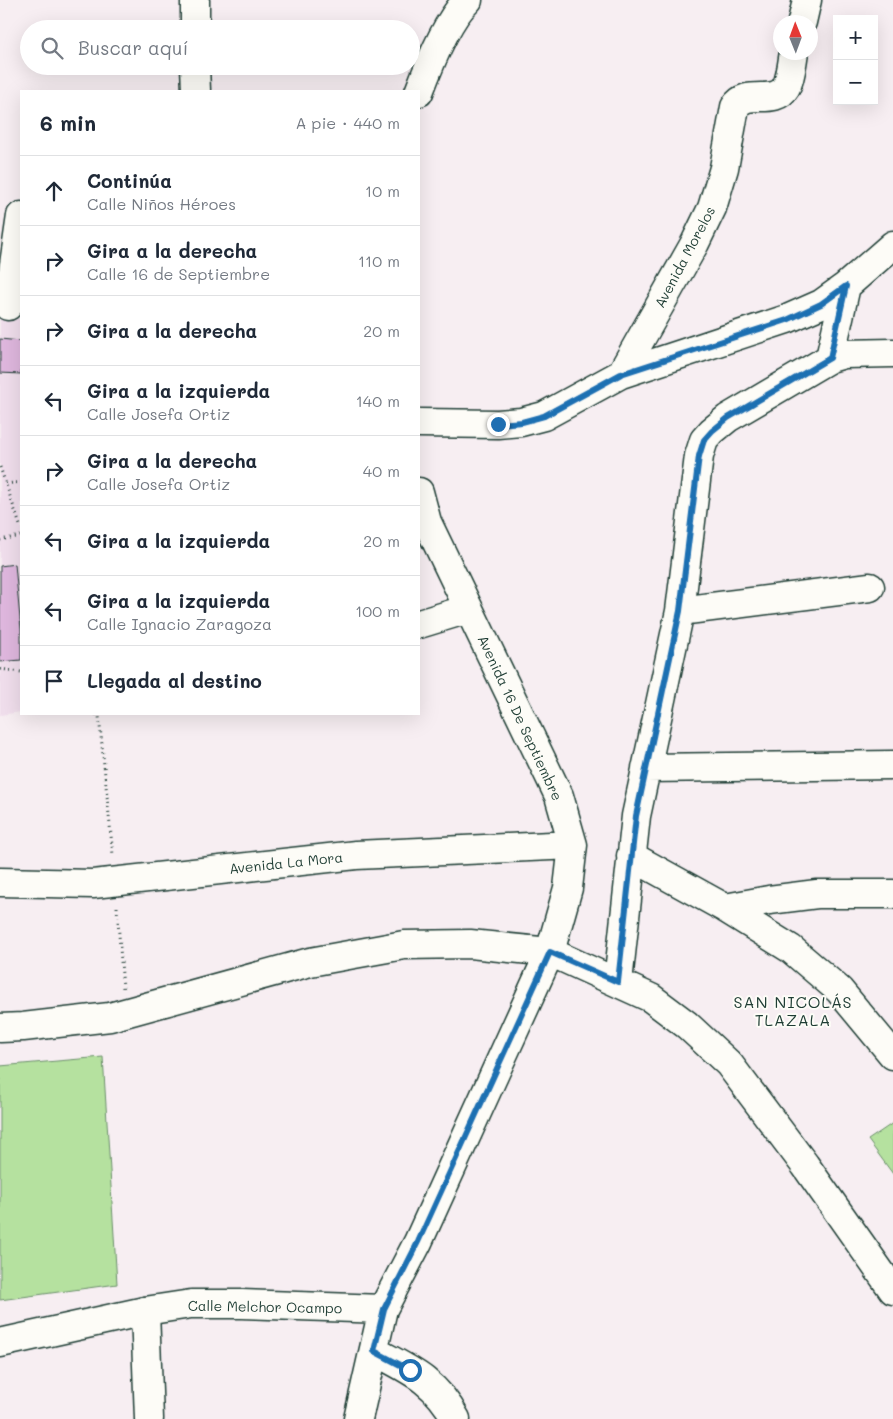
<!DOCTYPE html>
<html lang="es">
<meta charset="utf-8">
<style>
:root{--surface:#fff;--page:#f6f6f7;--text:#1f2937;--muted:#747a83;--line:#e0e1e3}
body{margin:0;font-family:Mali,sans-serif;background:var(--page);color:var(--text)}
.controls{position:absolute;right:15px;top:15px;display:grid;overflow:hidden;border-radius:0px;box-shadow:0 5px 20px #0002}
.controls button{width:45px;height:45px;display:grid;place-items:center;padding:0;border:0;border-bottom:1px solid var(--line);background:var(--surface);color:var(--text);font:25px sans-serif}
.compass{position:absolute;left:773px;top:15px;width:45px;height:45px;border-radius:50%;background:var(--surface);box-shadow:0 5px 20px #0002;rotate:359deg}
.stop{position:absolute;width:15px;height:15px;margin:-11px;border:4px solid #1f6fb2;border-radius:50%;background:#fff}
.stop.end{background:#1f6fb2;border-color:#fff;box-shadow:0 1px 5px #0008}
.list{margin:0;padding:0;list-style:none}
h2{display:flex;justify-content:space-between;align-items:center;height:65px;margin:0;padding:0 20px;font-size:21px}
h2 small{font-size:16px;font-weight:400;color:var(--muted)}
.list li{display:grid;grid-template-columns:32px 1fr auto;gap:15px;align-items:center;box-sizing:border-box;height:70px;padding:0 20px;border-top:1px solid var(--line)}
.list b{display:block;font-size:19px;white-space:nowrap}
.list p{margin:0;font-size:16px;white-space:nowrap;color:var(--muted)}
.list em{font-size:16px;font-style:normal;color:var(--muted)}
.icon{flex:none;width:28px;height:28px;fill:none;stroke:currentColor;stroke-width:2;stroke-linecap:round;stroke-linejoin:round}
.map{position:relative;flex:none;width:893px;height:1419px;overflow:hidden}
.search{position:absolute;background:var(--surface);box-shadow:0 5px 20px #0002;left:20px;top:20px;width:400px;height:55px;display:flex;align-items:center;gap:12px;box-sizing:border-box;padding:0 18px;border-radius:28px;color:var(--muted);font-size:19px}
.panel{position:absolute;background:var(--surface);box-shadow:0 5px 20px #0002;left:20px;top:90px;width:400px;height:625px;border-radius:0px}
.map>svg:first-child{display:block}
.built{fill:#f0deec}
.green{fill:#b5e19f;stroke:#6a8f6a}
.building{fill:#dfb7de;stroke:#1f3d34}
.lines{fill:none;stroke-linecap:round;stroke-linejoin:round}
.minor-casing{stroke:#1f3d34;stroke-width:31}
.tertiary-casing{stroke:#1f3d34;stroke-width:31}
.secondary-casing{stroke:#1f3d34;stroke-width:31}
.path{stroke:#1f3d34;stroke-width:3;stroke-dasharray:1 4;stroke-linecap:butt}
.minor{stroke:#fdfcf7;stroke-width:28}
.tertiary{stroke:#fdfcf7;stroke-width:28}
.secondary{stroke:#fdfcf7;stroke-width:28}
.route{stroke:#1f6fb2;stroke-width:6}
.labels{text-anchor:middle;stroke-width:4;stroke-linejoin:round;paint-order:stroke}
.street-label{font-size:14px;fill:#1f3d34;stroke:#fdfcf7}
.quarter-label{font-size:16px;letter-spacing:1px;fill:#1f3d34;stroke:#fdfcf7}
</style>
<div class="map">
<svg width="893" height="1419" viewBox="0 0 893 1419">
<rect width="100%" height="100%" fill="#f7eef2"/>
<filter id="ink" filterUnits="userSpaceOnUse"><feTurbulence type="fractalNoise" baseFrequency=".02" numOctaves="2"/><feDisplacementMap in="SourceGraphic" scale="10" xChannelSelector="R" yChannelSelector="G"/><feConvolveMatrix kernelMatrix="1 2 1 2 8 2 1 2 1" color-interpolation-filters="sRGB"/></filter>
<g filter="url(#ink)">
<path class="built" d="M0 317 21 319V712L0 715Z"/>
<path class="green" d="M103 1057 117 1284 0 1300V1066Z
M893 1123V1174L868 1140Z"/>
<path class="building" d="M0 339 21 341V374L0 373Z
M15 564 21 630V660L0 662V566Z"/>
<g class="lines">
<defs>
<path id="minor" d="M802 22 807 0
M195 29V0
M195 66 196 91
M419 92C429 65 447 19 468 0
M8 306 21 216
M830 358 846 286
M621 374 695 243 712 208 724 168 735 107C747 87 774 107 786 87 791 78 792 63 794 52
M419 423 498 424 521 422 544 416 621 374 787 319 821 304 846 286 893 245
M419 492 427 522 559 796 573 845 568 888 550 952
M680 611 870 587
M419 624 468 609
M646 768 893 765
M631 856 725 908 791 949 839 990 893 1055
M0 882 93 884 356 855 573 845
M725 908 769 900 817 894H893
M618 982 636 816 680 611 699 456 704 440 712 431 728 418 830 358 844 354 893 353
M145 1311 149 1419"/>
<path id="tertiary" d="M0 1343 145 1311 191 1304H242L383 1309
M374 1351C410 1370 436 1381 456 1419
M358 1419 383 1309 418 1242 550 952"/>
<path id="secondary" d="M0 1028 23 1027 110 1017 310 962 404 945 470 944 550 952 651 998 687 1025 729 1064 805 1165 893 1290"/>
</defs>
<use href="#minor" class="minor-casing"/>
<use href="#tertiary" class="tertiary-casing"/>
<use href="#secondary" class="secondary-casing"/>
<path class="path" d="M0 467 21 528
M6 484 21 482
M0 540 21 536
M0 669 21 672
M96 714 99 716 113 855
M117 907 123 988"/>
<use href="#minor" class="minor"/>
<use href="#tertiary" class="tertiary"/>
<use href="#secondary" class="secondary"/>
</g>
</g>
<g class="lines" filter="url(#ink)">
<path class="route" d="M410 1370 374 1351 384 1309 418 1242 550 952 618 982 636 816 680 611 699 456 704 440 712 431 728 418 830 358 846 286 821 304 787 320 621 374 544 416 522 422 498 424"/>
</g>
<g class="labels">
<g class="street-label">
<text transform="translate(685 257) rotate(-62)" y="5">Avenida Morelos</text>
<text transform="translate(520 718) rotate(65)" y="5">Avenida 16 De Septiembre</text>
<text transform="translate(286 863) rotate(-6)" y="5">Avenida La Mora</text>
<text transform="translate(265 1307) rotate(1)" y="5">Calle Melchor Ocampo</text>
</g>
<g class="quarter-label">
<text x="793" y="1008">SAN NICOLÁS<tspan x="793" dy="18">TLAZALA</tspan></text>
</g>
</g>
</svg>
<div class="controls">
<button>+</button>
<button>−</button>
</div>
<svg class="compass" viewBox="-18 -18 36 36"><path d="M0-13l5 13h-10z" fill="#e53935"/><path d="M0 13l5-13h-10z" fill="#747a83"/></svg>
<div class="stop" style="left:410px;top:1370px"></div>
<div class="stop end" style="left:498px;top:424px"></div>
<div class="search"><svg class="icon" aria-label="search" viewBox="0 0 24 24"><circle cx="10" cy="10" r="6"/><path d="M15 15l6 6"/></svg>Buscar aquí</div>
<section class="panel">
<h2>6 min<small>A pie · 440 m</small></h2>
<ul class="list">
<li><svg class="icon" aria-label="ahead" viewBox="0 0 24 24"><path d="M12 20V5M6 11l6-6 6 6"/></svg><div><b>Continúa</b><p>Calle Niños Héroes</p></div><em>10 m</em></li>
<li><svg class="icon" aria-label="right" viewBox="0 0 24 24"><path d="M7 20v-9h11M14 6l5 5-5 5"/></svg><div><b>Gira a la derecha</b><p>Calle 16 de Septiembre</p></div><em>110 m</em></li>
<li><svg class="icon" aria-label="right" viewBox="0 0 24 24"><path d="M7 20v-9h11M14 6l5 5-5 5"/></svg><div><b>Gira a la derecha</b></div><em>20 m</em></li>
<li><svg class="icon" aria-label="left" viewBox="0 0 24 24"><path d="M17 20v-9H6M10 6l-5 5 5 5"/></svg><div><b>Gira a la izquierda</b><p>Calle Josefa Ortiz</p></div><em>140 m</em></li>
<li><svg class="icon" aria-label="right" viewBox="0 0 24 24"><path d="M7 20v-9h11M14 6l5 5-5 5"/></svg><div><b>Gira a la derecha</b><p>Calle Josefa Ortiz</p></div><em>40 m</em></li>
<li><svg class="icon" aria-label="left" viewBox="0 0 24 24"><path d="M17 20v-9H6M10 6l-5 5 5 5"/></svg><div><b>Gira a la izquierda</b></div><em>20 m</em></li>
<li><svg class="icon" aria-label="left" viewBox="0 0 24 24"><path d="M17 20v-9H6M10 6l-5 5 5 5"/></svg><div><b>Gira a la izquierda</b><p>Calle Ignacio Zaragoza</p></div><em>100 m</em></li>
<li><svg class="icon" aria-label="arrive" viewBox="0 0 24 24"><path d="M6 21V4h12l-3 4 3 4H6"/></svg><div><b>Llegada al destino</b></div></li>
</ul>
</section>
</div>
